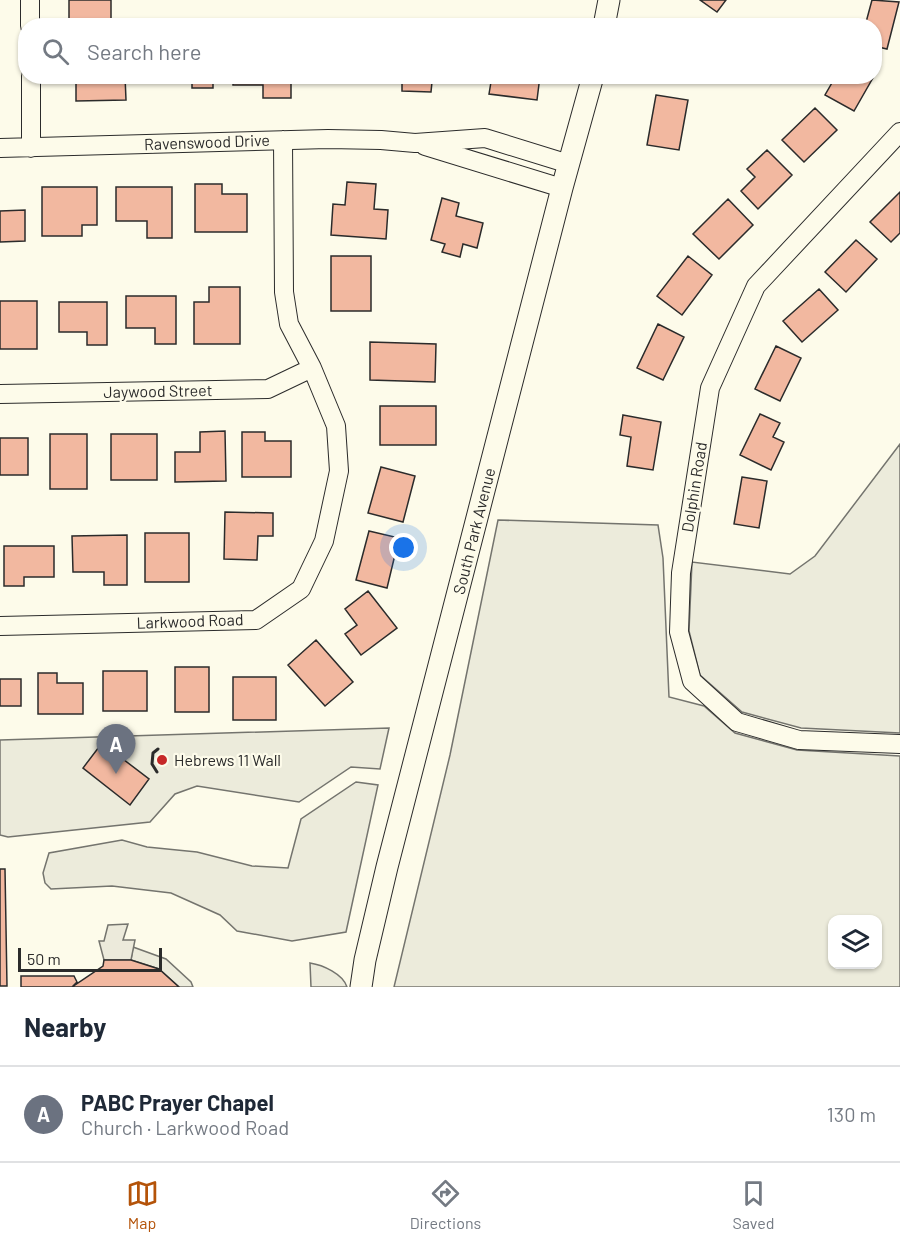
<!DOCTYPE html>
<meta charset="utf-8">
<style>
:root{--surface:#fff;--page:#f2f2f3;--text:#1f2937;--muted:#747a83;--line:#e0e1e3;--accent:#b45309}
body{margin:0;font-family:Barlow,sans-serif;background:var(--page);color:var(--text)}
.controls{position:absolute;right:18px;bottom:18px;display:grid;overflow:hidden;border-radius:12px;box-shadow:0 2px 4px #0004}
.controls button{width:54px;height:54px;display:grid;place-items:center;padding:0;border:0;border-bottom:2px solid var(--line);background:var(--surface);color:var(--text);font:30px sans-serif}
.scale{position:absolute;left:18px;bottom:15px;width:144px;box-sizing:border-box;padding-left:6px;border:3px solid #2b2b2b;border-top:0;font-size:16px;line-height:21px;white-space:nowrap;color:#2b2b2b;-webkit-text-stroke:4px #fdfbea;paint-order:stroke}
.you{position:absolute;left:404px;top:548px;width:21px;height:21px;margin:-15px;border:4px solid #fff;border-radius:50%;background:#1a73e8;box-shadow:0 0 0 9px #1a73e833}
.badge{display:grid;place-items:center;width:39px;height:39px;border-radius:50%;background:var(--accent);color:#fff;font-size:20px;font-weight:700}
.pin{position:absolute;translate:-50% -50px;filter:drop-shadow(0 2px 3px #0008)}
.pin::after{content:'';position:absolute;top:32px;width:21px;height:18px;background:inherit;clip-path:polygon(0 0,100% 0,50% 100%)}
.list{margin:0;padding:0;list-style:none}
h2{display:flex;justify-content:space-between;align-items:center;height:78px;margin:0;padding:0 24px;font-size:26px}
h2 small{font-size:20px;font-weight:400;color:var(--muted)}
.list li{display:grid;grid-template-columns:39px 1fr auto;gap:18px;align-items:center;box-sizing:border-box;height:96px;padding:0 24px;border-top:2px solid var(--line)}
.list b{display:block;font-size:22px;white-space:nowrap}
.list p{margin:0;font-size:20px;white-space:nowrap;color:var(--muted)}
.list em{font-size:20px;font-style:normal;color:var(--muted)}
.icon{flex:none;width:33px;height:33px;fill:none;stroke:currentColor;stroke-width:2;stroke-linecap:round;stroke-linejoin:round}
.map{position:relative;flex:none;width:900px;height:987px;overflow:hidden}
.search{position:absolute;background:var(--surface);box-shadow:0 2px 4px #0004;left:18px;right:18px;top:18px;height:66px;display:flex;align-items:center;gap:15px;box-sizing:border-box;padding:0 21px;border-radius:24px;color:var(--muted);font-size:22px}
.sheet{height:174px;background:var(--surface)}
nav{display:flex;justify-content:space-around;align-items:center;box-sizing:border-box;height:84px;border-top:2px solid var(--line);background:var(--surface);font-size:16px;color:var(--muted)}
nav a{display:grid;justify-items:center;gap:3px}
nav .on{color:var(--accent)}
.map>svg:first-child{display:block}
.green{fill:#ecebdb;stroke:#74746e;stroke-width:1.5;fill-rule:evenodd}
.parking{fill:#eceadb;stroke:#74746e;stroke-width:1.5}
.building{fill:#f2b8a0;stroke:#2b2b2b;stroke-width:1.5}
.lines{fill:none;stroke-linecap:round;stroke-linejoin:round}
.minor-casing{stroke:#2b2b2b;stroke-width:20}
.tertiary-casing{stroke:#2b2b2b;stroke-width:23}
.minor{stroke:#fdfbea;stroke-width:18}
.tertiary{stroke:#fdfbea;stroke-width:21}
.wall{stroke:#2b2b2b;stroke-width:3}
.poi-dot{fill:#c62828;stroke:#fdfbea;stroke-width:2}
.labels{text-anchor:middle;stroke-width:4.5;stroke-linejoin:round;paint-order:stroke}
.street-label{font-size:16px;fill:#2b2b2b;stroke:#fdfbea}
.poi-label{font-size:16px;fill:#2b2b2b;stroke:#fdfbea;text-anchor:start}
</style>
<div class="map">
<svg width="900" height="987" viewBox="0 0 900 987">
<rect width="100%" height="100%" fill="#fdfbea"/>
<path class="green" d="M900 444V733L801 728 742 712 700 675 689 631 692 562 790 574 815 556Z
M498 520 658 525 663 558 669 697 704 706 735 733 797 750 900 756V987H394L450 755ZM832 920H878V964H832Z
M389 728 380 769 351 767 299 802 197 786 175 794 150 822 8 837 0 835V740Z
M356 782 378 785 346 932 292 941 237 931 220 915 171 893 112 886 51 889 45 883 43 873 49 853 122 840 147 847 197 852 252 866 288 868 301 819Z
M133 947 166 959 191 982 193 987H179L159 969 131 960Z
M310 963C323 965 343 974 347 987H311Z"/>
<path class="parking" d="M128 924 123 940H135L131 960H104L99 941H104L108 925Z"/>
<path class="building" d="M69 0H111V26H69Z
M700 0H726L717 12Z
M872 0 899 2 887 49 874 46V26H865Z
M671 22 699 26H670Z
M76 76H125L126 100 76 101Z
M164 76H213V88H192V79H164Z
M233 76H291V98H263V85H233Z
M402 76H455L454 83 432 82 431 92 402 91Z
M492 76H540L537 100 489 94Z
M680 76H716L715 82Z
M826 76H874L854 111 825 95 833 81Z
M656 95 688 100 679 150 647 145Z
M815 108 837 130 804 162 782 140Z
M767 150 792 175 758 209 741 191 755 177 747 169Z
M347 182 376 184 374 209 388 210 386 239 331 235 333 204 345 205Z
M195 184H222V194H247V232H195Z
M42 187H97V225H82V236H42Z
M116 187H172V238H147V221H116Z
M900 192V233L891 242 870 222Z
M442 198 459 203 456 216 483 223 477 248 463 244 460 257 442 252 445 244 431 240Z
M728 199 753 225 719 259 693 234Z
M25 210V241L0 242V211Z
M856 240 877 259 846 292 825 272Z
M331 256H371V311H331Z
M688 256 712 275 682 315 657 296Z
M209 287H240V344H194V302H209Z
M819 289 838 310 802 342 783 321Z
M126 296H176V344H155V328H126Z
M0 301H37V349H0Z
M59 302H107V345H87V332H59Z
M658 324 684 337 663 380 637 368Z
M370 342 436 344 435 382 370 380Z
M776 346 801 358 780 401 755 389Z
M380 406H436V445H380Z
M760 414 780 423 773 437 784 442 771 470 740 455Z
M623 415 661 422 653 470 627 466 631 437 620 435Z
M225 431 226 481 175 482V452H200V432Z
M242 432H265V441H291V477H242Z
M50 434H87V489H50Z
M111 434H157V480H111Z
M0 438H28V475H0Z
M381 467 415 476 403 522 368 513Z
M742 477 767 481 759 528 734 524Z
M225 512 273 513V536H258L257 560 224 559Z
M369 531 399 538 387 588 356 580Z
M145 533H189V582H145Z
M127 535V585H104V572H73L72 536Z
M4 546H54V577H24V586H4Z
M368 591 397 628 361 655 345 634 357 625 345 609Z
M316 640 353 682 325 706 288 665Z
M175 667H209V712H175Z
M103 671H147V711H103Z
M38 673H57V683H83V714H38Z
M233 677H276V720H233Z
M0 679H21V706H0Z
M102 743 149 779 130 805 83 768Z
M0 869H5L7 986H0Z
M104 960H131L159 969 179 987H72L103 966Z
M21 976H74L77 982 72 987H21Z"/>
<g class="lines">
<defs>
<path id="minor" d="M30 0V26
M31 76V148
M900 132 756 286 710 388 681 573 679 632 692 681 737 722 799 740 900 744
M425 146 562 188
M0 148 328 139 381 140 415 143 485 138 569 164
M0 394 268 389 312 368
M0 626 256 620 301 589 324 541 339 471 336 426 312 368 289 324 284 292 283 140"/>
<path id="tertiary" d="M604 26 609 0
M361 987 365 960 387 867 562 188 593 76"/>
</defs>
<use href="#minor" class="minor-casing"/>
<use href="#tertiary" class="tertiary-casing"/>
<use href="#minor" class="minor"/>
<use href="#tertiary" class="tertiary"/>
<path class="wall" d="M157 772 152 764 153 753 158 749"/>
</g>
<circle class="poi-dot" cx="162" cy="760" r="6"/>
<g class="labels">
<g class="street-label">
<text transform="translate(207 142) rotate(-2)" y="6">Ravenswood Drive</text>
<text transform="translate(158 391) rotate(-1)" y="6">Jaywood Street</text>
<text transform="translate(694 487) rotate(-81)" y="6">Dolphin Road</text>
<text transform="translate(474 531) rotate(-76)" y="6">South Park Avenue</text>
<text transform="translate(190 621) rotate(-2)" y="6">Larkwood Road</text>
</g>
<g class="poi-label">
<text x="174" y="766">Hebrews 11 Wall</text>
</g>
</g>
</svg>
<div class="controls">
<button><svg class="icon" aria-label="layers" viewBox="0 0 24 24"><path d="M12 4l9 5-9 5-9-5zM3 14l9 5 9-5"/></svg></button>
</div>
<div class="scale">50 m</div>
<div class="you"></div>
<div class="pin badge" style="left:116px;top:774px;background:#6b7280">A</div>
<div class="search"><svg class="icon" aria-label="search" viewBox="0 0 24 24"><circle cx="10" cy="10" r="6"/><path d="M15 15l6 6"/></svg>Search here</div>
</div>
<section class="sheet">
<h2>Nearby<small></small></h2>
<ul class="list">
<li><span class="badge" style="background:#6b7280">A</span><div><b>PABC Prayer Chapel</b><p>Church · Larkwood Road</p></div><em>130 m</em></li>
</ul>
</section>
<nav>
<a class="on"><svg class="icon" aria-label="map" viewBox="0 0 24 24"><path d="M3 6l6-2 6 2 6-2v14l-6 2-6-2-6 2zM9 4v14M15 6v14"/></svg>Map</a>
<a><svg class="icon" aria-label="directions" viewBox="0 0 24 24"><path d="M12 3l9 9-9 9-9-9zM9 14v-3h6M13 9l2 2-2 2"/></svg>Directions</a>
<a><svg class="icon" aria-label="saved" viewBox="0 0 24 24"><path d="M7 4h10v16l-5-4-5 4z"/></svg>Saved</a>
</nav>
